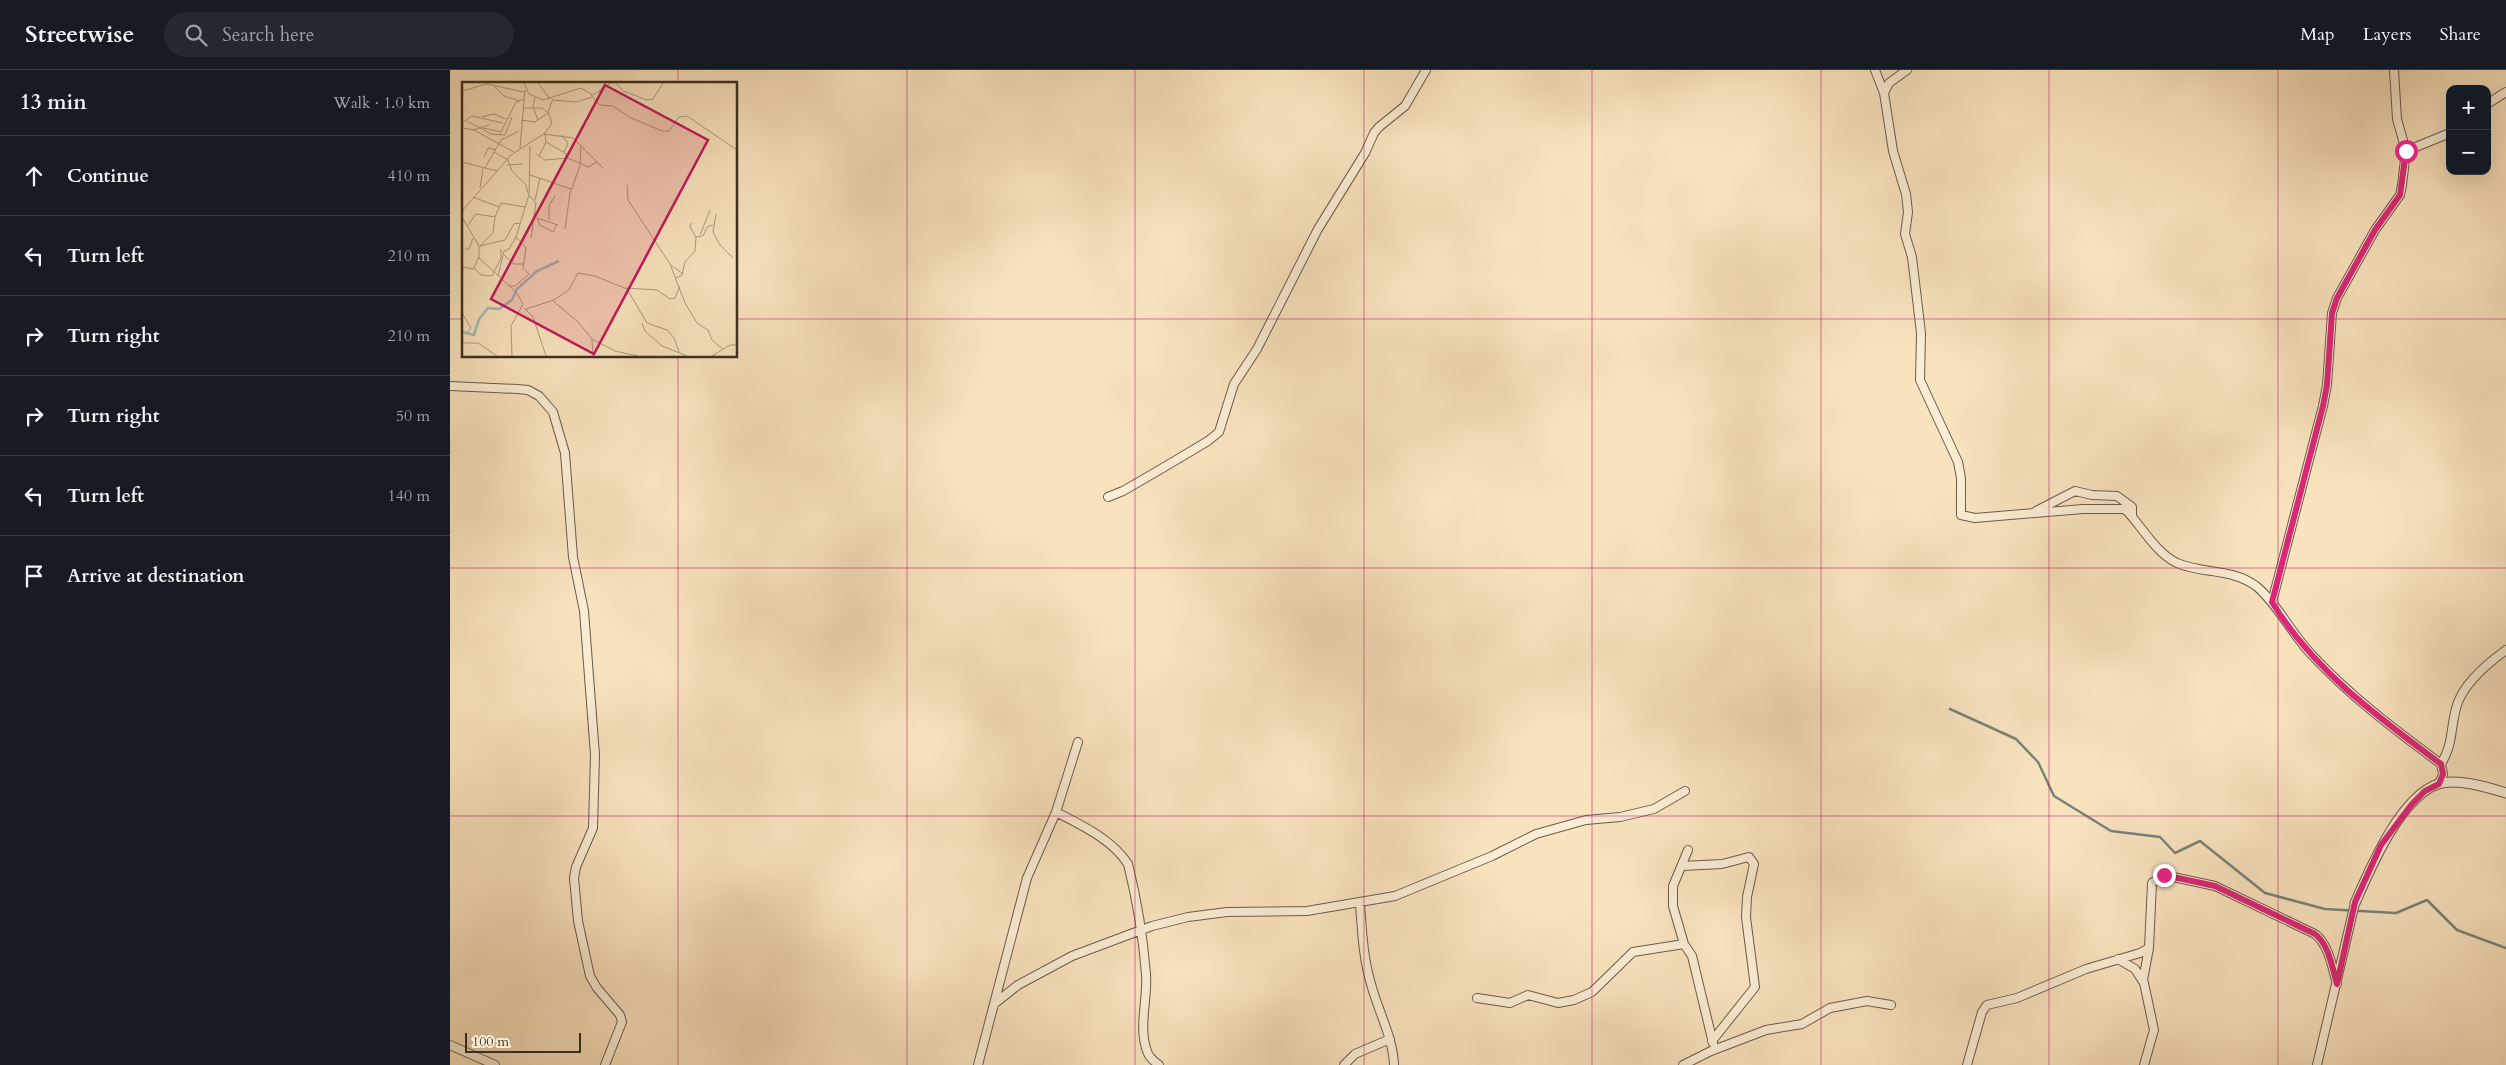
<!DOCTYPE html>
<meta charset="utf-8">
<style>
:root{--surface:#171b24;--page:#242831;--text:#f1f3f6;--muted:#9ea1a6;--line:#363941}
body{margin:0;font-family:Cardo,serif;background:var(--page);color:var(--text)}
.controls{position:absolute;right:15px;top:15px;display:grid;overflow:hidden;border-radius:10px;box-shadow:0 5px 20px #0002}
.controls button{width:45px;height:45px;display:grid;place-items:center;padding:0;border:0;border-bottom:1px solid var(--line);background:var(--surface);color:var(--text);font:25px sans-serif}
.scale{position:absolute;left:15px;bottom:12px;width:116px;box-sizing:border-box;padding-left:5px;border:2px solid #3c2f20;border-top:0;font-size:14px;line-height:18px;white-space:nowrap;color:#3c2f20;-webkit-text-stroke:4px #fbedd5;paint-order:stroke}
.stop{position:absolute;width:15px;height:15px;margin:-11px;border:4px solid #db2777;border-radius:50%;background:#fff}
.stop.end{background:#db2777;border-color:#fff;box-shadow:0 1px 5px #0008}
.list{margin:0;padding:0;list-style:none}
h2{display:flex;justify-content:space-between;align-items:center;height:65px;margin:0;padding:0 20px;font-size:21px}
h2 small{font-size:16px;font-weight:400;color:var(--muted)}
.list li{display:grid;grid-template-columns:32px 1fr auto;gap:15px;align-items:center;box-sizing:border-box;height:80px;padding:0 20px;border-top:1px solid var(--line)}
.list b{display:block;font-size:19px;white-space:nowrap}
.list em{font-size:16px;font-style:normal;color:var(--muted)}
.icon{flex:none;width:28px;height:28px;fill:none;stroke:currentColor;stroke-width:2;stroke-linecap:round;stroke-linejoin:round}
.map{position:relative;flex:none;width:2056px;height:995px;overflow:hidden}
header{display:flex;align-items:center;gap:30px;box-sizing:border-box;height:70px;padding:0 25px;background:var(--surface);border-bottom:1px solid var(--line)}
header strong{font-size:24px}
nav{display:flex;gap:28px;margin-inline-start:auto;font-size:18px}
.search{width:350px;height:45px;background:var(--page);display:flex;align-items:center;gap:12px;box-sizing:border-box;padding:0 18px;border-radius:28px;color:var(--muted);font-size:19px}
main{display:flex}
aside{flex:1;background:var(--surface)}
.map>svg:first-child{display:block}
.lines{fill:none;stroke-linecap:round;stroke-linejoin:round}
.stream{stroke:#77847b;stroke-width:2.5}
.minor-casing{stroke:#6b5c48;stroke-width:10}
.tertiary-casing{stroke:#6b5c48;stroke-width:11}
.minor{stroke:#fbedd5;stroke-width:8}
.tertiary{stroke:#fbedd5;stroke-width:9}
.route{stroke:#db2777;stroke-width:6}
.grid{fill:none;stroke:#c2185b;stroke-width:1;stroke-opacity:0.55}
.inset-river{fill:none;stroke:#9ebdb7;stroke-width:2.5}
.inset-road{fill:none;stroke:#ad9b7f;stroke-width:1}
.view{fill:#c2185b;fill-opacity:0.15;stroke:#c2185b;stroke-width:2.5}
.inset-edge{fill:none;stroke:#3c2f20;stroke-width:2.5}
</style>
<header>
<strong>Streetwise</strong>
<div class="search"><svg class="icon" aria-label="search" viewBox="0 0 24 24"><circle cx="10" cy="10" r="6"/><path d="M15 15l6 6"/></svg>Search here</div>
<nav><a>Map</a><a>Layers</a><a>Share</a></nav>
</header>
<main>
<aside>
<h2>13 min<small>Walk · 1.0 km</small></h2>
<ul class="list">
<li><svg class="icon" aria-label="ahead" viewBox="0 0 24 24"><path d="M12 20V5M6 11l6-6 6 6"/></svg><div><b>Continue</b></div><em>410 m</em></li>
<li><svg class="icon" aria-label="left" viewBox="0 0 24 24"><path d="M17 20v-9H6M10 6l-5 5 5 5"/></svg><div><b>Turn left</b></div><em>210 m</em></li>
<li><svg class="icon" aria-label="right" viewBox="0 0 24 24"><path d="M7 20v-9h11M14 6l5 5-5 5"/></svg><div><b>Turn right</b></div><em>210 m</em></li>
<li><svg class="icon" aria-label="right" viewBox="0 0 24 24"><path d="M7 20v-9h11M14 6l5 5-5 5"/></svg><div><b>Turn right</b></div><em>50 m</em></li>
<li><svg class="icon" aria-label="left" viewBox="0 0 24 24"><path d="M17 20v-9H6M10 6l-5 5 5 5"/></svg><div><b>Turn left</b></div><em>140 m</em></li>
<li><svg class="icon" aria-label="arrive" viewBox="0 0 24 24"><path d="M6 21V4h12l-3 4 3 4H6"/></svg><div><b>Arrive at destination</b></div></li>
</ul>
</aside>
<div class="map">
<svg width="2056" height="995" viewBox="0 0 2056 995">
<rect width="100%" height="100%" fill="#f9e3bf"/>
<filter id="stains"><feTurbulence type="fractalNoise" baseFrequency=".004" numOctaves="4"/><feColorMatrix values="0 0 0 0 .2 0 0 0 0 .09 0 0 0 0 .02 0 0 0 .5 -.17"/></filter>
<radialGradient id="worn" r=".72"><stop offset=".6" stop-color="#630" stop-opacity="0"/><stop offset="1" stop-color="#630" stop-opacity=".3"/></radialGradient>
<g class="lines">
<path class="stream" d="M1500 639 1566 669 1588 692 1604 726 1661 761 1710 767 1725 783 1750 771 1815 823 1875 839 1946 843 1977 830 2007 860 2056 878"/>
<defs>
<path id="minor" d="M1425 0 1434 23
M1457 0 1439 13 1434 23 1443 81 1456 124 1458 142 1455 164 1462 187 1471 263 1470 310 1508 392 1511 408V445L1525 448 1633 439H1673L1677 441C1692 457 1706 483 1727 493 1752 504 1782 498 1806 516 1826 532 1842 564 1861 584 1901 627 1944 659 1991 694
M2037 34 2056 22
M1956 81 2000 63
M0 316 67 319 78 320 89 326 103 342 115 383 123 487 134 541 145 685 143 758 126 797 124 808 128 851 140 906 147 918 170 945 172 952 155 995
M658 427 673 421 711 399 758 371 769 362 784 314 807 279 868 159 915 83 924 63 929 57 955 36 976 0
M1586 441 1625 421 1642 425 1667 426 1682 437V446
M1822 532 1873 336 1877 315 1882 243 1887 228 1925 160 1950 125 1952 115 1956 81 1947 49 1944 0
M1989 714 1993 704 1991 694C2004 673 2000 657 2007 635 2014 613 2038 593 2056 580
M606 742C631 755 662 769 678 794 687 830 693 867 696 904 698 929 688 957 697 981 699 988 704 991 709 995
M1238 780 1223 816V836L1234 874 1242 886 1263 973
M1232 796 1272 794 1299 787 1304 794 1297 827 1296 847 1305 917 1262 971
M910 834C912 860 913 888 921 914 928 941 943 967 944 995
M1668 889 1685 899 1694 913 1704 960 1694 995
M1693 910 1699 878
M1027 928 1060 933 1078 925 1108 933 1124 930 1142 922 1183 882 1234 874
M544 934 568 915 622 886 702 856 738 847 777 842 857 841 945 826 1042 786 1086 764 1136 750 1170 747 1204 739 1235 721
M0 975 45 995
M528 995 577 808 606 742 628 672
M894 995 905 984 940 969
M1233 995 1261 981 1316 960 1352 954 1380 938 1417 931 1441 935
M1517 995 1532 942 1537 935 1567 928 1636 899 1690 883 1699 878 1702 813 1714 805 1765 816 1865 864C1879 875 1882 897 1887 914
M1867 995 1905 833"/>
<path id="tertiary" d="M1905 833C1920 799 1950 727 1988 714 2007 708 2037 717 2056 723"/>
</defs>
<use href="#minor" class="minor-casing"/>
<use href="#tertiary" class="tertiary-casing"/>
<use href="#minor" class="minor"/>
<use href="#tertiary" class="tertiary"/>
</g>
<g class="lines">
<path class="route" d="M1714 805 1765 816 1865 864C1879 875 1882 897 1887 914L1905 832 1931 775 1962 734 1975 721 1989 714 1993 704 1991 694C1928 647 1863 600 1822 532L1873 336 1877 315 1882 243 1887 228 1925 160 1950 125 1956 81"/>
</g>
<path class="grid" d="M228 0V14M457 0V995M685 0V995M914 0V995M1142 0V995M1371 0V995M1599 0V995M1828 0V995M0 249H14M286 249H2056M228 286V995M0 498H2056M0 746H2056"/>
<g transform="translate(12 12)">
<rect width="275" height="275" fill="#f9e3bf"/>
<path class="inset-river" d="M0 250 12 253 17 237 26 226 37 227 50 218 55 207 75 189 97 179"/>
<path class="inset-road" d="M62 1 67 12 81 18 119 6 131 13 149 1M76 1 88 17M154 1 161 9 185 18 191 17 201 1M31 3 42 14 58 19M0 9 25 2 62 10M129 13 138 23 151 24 167 35 200 49H207L217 35 225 34 275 68M73 16 71 25 76 38M92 18 114 20 130 15M61 26H80L85 30M20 35 32 32 44 37M59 38 73 40 86 31M5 39 29 52 43 53M0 41 10 34 41 41M0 46 12 48 52 70M21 46 39 50M11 48 27 43M39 50 54 20 62 17M82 52 111 56 141 86M83 52 84 60 103 71 105 76M43 53 50 35M99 53 106 61 102 70M58 66 63 8M32 70 46 78 50 89 64 103 66 111M74 72 83 78 106 76 126 85 135 80M77 74 84 60M22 75 26 66 34 68M0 80 35 89M45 83 61 82M23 86 39 58 57 49M68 93 109 107M165 103 166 118 208 182 223 221 235 241 246 248 250 258 261 267M18 106 21 86M67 113 74 121 69 156M11 115 37 125M73 118 78 96M0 129 49 73 83 51 90 41 86 30 91 17M254 132 251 150 258 163 271 176M0 135 17 164V176L54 210 61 222 49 244 50 274M75 136 78 143 91 150 95 142M75 136 96 143M87 138V124L93 114M6 143 14 132 33 135M103 147 108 111 118 84 119 63M238 153 248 128M234 155 241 154 245 145 251 143M18 164 31 151 33 135 39 121 63 125M18 164 43 158 52 142 58 141M3 167H7L11 156M42 173 52 182H61M209 183 221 192M0 185 11 187 17 175M12 186 19 193 30 194 39 176V167M36 194 42 169 47 167 54 155 67 113 68 64M214 196 220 193 223 180 233 169 234 155 228 145 229 141M47 204H53L67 192 61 186 64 166 54 155M164 206 195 208 208 217 213 216 218 204M90 218 117 241 130 257 153 269 176 274M62 226 71 235 84 274M64 227 92 218 107 208 116 191 133 194 165 207 185 241 205 248 212 256 217 270M0 231 9 246 5 251M180 241 183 249 200 264 225 274M130 257 131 274M0 261H16L35 274M250 274 268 263H275"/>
<path class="view" d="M143 3 246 58 132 272 29 217Z"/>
<rect width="275" height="275" class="inset-edge"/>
</g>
<rect width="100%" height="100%" filter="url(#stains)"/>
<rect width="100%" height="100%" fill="url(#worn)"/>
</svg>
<div class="controls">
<button>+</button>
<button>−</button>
</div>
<div class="scale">100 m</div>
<div class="stop" style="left:1956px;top:81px"></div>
<div class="stop end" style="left:1714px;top:805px"></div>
</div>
</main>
